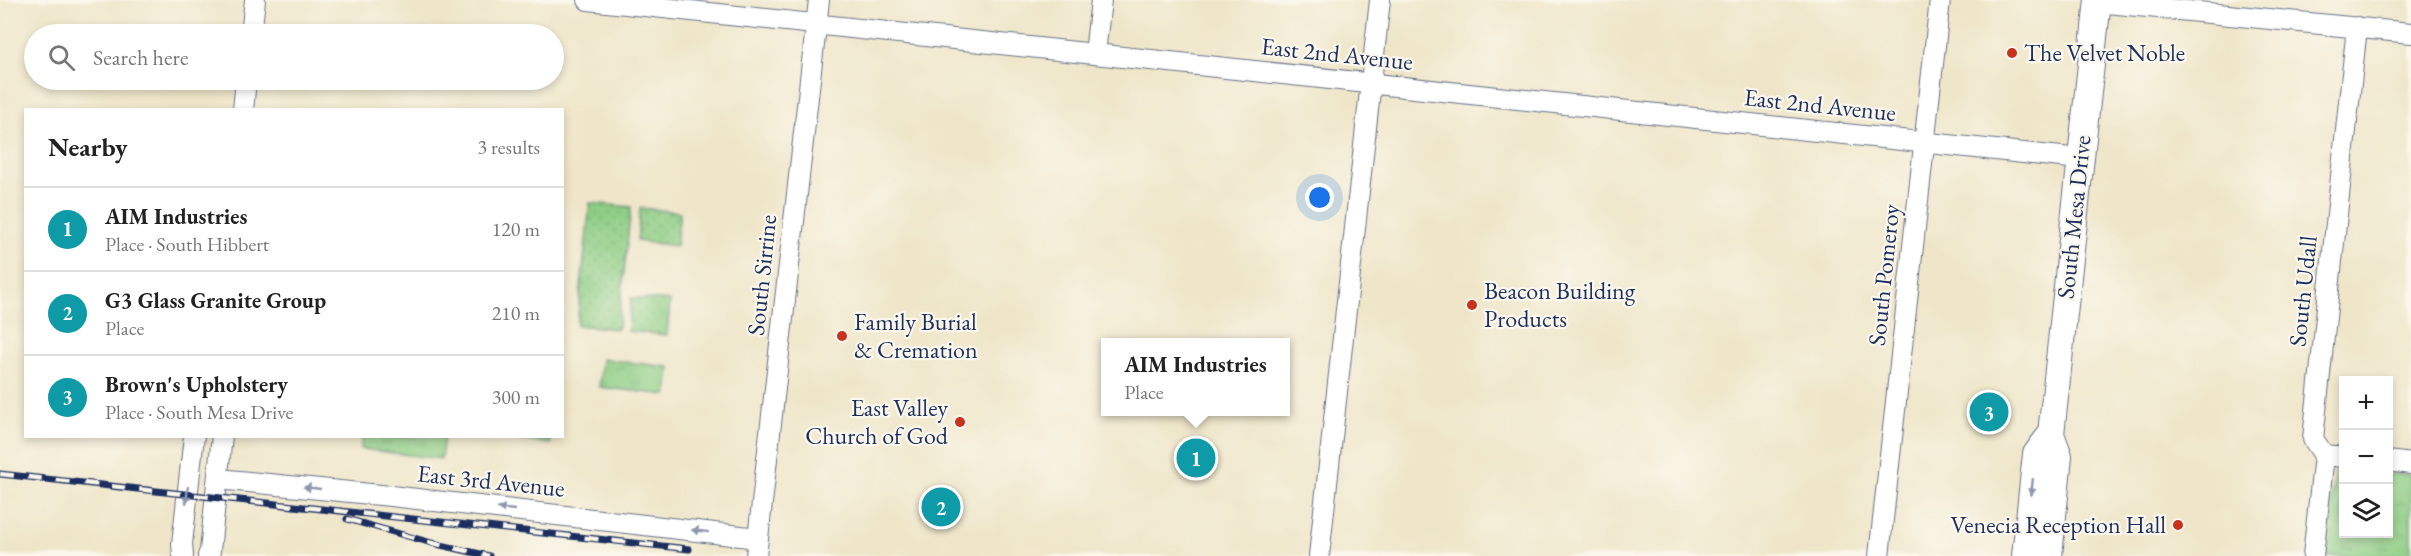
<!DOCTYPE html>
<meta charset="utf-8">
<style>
:root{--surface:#fff;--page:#f6f6f6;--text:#222;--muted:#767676;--line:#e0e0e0;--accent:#0b8043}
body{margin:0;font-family:"EB Garamond",serif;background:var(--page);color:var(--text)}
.controls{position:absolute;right:18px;bottom:18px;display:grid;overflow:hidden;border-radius:0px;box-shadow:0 3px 9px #0003}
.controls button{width:54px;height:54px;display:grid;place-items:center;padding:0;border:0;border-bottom:2px solid var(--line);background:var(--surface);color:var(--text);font:30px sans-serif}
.you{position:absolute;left:1320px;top:198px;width:21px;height:21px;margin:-15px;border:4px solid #fff;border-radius:50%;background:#1a73e8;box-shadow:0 0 0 9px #1a73e833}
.badge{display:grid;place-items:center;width:39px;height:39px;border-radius:50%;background:var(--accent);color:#fff;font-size:20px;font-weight:700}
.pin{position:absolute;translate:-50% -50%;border:3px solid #fff;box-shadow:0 2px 6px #0006}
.popup{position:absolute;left:1101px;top:338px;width:189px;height:78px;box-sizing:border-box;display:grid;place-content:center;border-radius:0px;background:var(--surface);filter:drop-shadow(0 2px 4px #0005);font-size:20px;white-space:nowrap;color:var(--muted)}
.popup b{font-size:22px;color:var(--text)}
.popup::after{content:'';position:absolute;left:50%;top:100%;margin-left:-12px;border:12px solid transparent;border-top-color:var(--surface)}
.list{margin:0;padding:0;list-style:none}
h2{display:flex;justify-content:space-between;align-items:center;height:78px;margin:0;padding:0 24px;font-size:26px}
h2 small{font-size:20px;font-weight:400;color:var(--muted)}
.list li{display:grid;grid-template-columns:39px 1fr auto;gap:18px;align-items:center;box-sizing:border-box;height:84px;padding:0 24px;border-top:2px solid var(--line)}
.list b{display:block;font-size:22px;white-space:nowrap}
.list p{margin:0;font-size:20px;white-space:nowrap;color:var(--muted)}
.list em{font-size:20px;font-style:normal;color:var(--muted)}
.icon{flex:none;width:33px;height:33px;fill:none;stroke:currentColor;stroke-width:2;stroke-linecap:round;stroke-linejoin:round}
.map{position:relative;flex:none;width:2411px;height:556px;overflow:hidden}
.search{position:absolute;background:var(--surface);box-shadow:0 3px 9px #0003;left:24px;top:24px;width:540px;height:66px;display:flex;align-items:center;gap:15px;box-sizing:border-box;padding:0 21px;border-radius:33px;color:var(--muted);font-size:22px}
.panel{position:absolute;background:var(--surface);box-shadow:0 3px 9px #0003;left:24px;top:108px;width:540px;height:330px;border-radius:0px}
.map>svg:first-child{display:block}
.grass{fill:url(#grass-dots);stroke:#547e72;stroke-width:1.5}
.park{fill:url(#park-tufts);stroke:#547e72;stroke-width:1.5}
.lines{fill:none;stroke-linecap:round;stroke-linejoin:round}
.minor-casing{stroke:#656f83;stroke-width:22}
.major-casing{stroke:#656f83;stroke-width:28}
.minor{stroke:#fff;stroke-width:20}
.major{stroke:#fff;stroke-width:26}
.rail-casing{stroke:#1b2f5e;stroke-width:7}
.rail{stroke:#fbf7ec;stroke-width:4.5;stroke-dasharray:14;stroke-linecap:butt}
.oneway{fill:#8d97ae}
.poi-dot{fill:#c8321e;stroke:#fbf7ec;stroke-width:2}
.labels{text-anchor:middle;stroke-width:4.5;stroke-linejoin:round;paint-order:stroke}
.poi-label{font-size:24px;fill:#1b2f5e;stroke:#fbf7ec;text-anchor:start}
.street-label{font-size:24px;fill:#1b2f5e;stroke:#fbf7ec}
</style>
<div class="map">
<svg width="2411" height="556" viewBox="0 0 2411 556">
<defs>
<pattern id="grass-dots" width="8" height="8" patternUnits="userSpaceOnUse" patternTransform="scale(1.5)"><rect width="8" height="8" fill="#8ece85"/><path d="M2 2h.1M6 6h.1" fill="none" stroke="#7ab175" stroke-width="1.8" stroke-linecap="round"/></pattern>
<pattern id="park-tufts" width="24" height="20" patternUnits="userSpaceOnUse" patternTransform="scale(1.5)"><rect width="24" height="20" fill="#8ece85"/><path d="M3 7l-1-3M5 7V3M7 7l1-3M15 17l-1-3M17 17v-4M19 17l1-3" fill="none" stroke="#7ab175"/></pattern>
</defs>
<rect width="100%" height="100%" fill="#fbf7ec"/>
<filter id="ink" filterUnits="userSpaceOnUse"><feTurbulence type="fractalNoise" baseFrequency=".0167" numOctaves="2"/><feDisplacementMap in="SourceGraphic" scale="12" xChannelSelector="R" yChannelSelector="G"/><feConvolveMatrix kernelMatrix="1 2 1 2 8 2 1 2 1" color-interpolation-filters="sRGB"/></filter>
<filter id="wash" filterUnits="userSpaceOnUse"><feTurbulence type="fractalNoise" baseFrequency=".008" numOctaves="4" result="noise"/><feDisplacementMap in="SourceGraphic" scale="24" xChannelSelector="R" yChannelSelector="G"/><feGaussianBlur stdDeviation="1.35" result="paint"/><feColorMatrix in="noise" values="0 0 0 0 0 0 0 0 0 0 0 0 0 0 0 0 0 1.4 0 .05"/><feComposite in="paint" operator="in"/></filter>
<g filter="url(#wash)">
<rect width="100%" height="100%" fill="#efe6c9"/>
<path class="grass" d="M590 203 631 207 618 329 577 325Z
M640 208 680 212 676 246 637 241Z
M631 298 670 301 667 335 628 331Z"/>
<path class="park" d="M602 359 670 367 667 395 599 387Z
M490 436H551V437L550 444Z
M362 437H444L441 459 361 449Z
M2343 468 2344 534H2388L2389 473 2411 475V556H2325L2334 476 2335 471Z"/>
</g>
<g filter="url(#ink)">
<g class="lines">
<defs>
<path id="minor" d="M588 0 2080 159
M2097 2 2411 33
M251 34 255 0
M1095 54 1101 0
M243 110 246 80
M2324 455 2344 457
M2388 461 2411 464
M218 479 391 496 758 538
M183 556 182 544 194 436
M208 556 210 551 222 436
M756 556 819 0
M1319 556 1380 0
M1879 556 1940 0
M2313 556 2324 455 2313 439 2357 27"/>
<path id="major" d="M2025 556 2036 454 2051 434
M2049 556 2059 456 2051 434 2098 0"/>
</defs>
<use href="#minor" class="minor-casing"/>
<use href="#major" class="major-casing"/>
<use href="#minor" class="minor"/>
<use href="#major" class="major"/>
<defs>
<path id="rail" d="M0 474 689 549
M347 519 432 543 489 556"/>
</defs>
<use href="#rail" class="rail-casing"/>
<use href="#rail" class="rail"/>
</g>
<defs><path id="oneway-solid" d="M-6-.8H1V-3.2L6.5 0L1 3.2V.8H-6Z" transform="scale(1.5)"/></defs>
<g class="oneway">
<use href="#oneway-solid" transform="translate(2032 487) rotate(96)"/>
<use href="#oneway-solid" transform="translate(312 488) rotate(-174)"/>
<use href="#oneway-solid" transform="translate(187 495) rotate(96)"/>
<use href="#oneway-solid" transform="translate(506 509) rotate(-174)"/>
<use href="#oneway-solid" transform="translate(700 531) rotate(-173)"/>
</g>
</g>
<g class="poi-dot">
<circle cx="2012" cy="53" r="6"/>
<circle cx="1472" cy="305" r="6"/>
<circle cx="842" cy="336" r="6"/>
<circle cx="960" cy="422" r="6"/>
<circle cx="2178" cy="525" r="6"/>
</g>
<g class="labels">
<g class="poi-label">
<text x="2024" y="61">The Velvet Noble</text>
<text x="1484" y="299">Beacon Building<tspan x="1484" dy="28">Products</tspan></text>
<text x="854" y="330">Family Burial<tspan x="854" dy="28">&amp; Cremation</tspan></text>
<text x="948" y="416" text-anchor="end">East Valley<tspan x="948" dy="28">Church of God</tspan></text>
<text x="2166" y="533" text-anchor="end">Venecia Reception Hall</text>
</g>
<g class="street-label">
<text transform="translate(1337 54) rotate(6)" y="8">East 2nd Avenue</text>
<text transform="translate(1820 105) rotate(6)" y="8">East 2nd Avenue</text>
<text transform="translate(2074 217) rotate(-84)" y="8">South Mesa Drive</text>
<text transform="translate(762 275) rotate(-84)" y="8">South Sirrine</text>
<text transform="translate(1884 275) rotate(-84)" y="8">South Pomeroy</text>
<text transform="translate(2303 291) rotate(-84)" y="8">South Udall</text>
<text transform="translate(491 481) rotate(6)" y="8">East 3rd Avenue</text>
</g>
</g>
</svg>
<div class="controls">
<button>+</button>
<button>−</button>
<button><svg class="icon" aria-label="layers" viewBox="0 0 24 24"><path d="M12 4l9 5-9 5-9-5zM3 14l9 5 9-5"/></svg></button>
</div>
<div class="you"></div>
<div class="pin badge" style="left:1196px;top:458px;background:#0f9aa8">1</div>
<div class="popup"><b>AIM Industries</b>Place</div>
<div class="pin badge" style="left:941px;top:507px;background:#0f9aa8">2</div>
<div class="pin badge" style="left:1989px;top:412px;background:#0f9aa8">3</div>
<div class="search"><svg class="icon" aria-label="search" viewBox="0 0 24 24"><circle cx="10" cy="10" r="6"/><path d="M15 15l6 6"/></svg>Search here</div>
<section class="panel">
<h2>Nearby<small>3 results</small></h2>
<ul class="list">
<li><span class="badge" style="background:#0f9aa8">1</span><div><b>AIM Industries</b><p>Place · South Hibbert</p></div><em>120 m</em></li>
<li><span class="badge" style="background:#0f9aa8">2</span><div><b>G3 Glass Granite Group</b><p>Place</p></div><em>210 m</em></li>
<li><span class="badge" style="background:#0f9aa8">3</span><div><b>Brown's Upholstery</b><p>Place · South Mesa Drive</p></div><em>300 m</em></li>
</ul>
</section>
</div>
